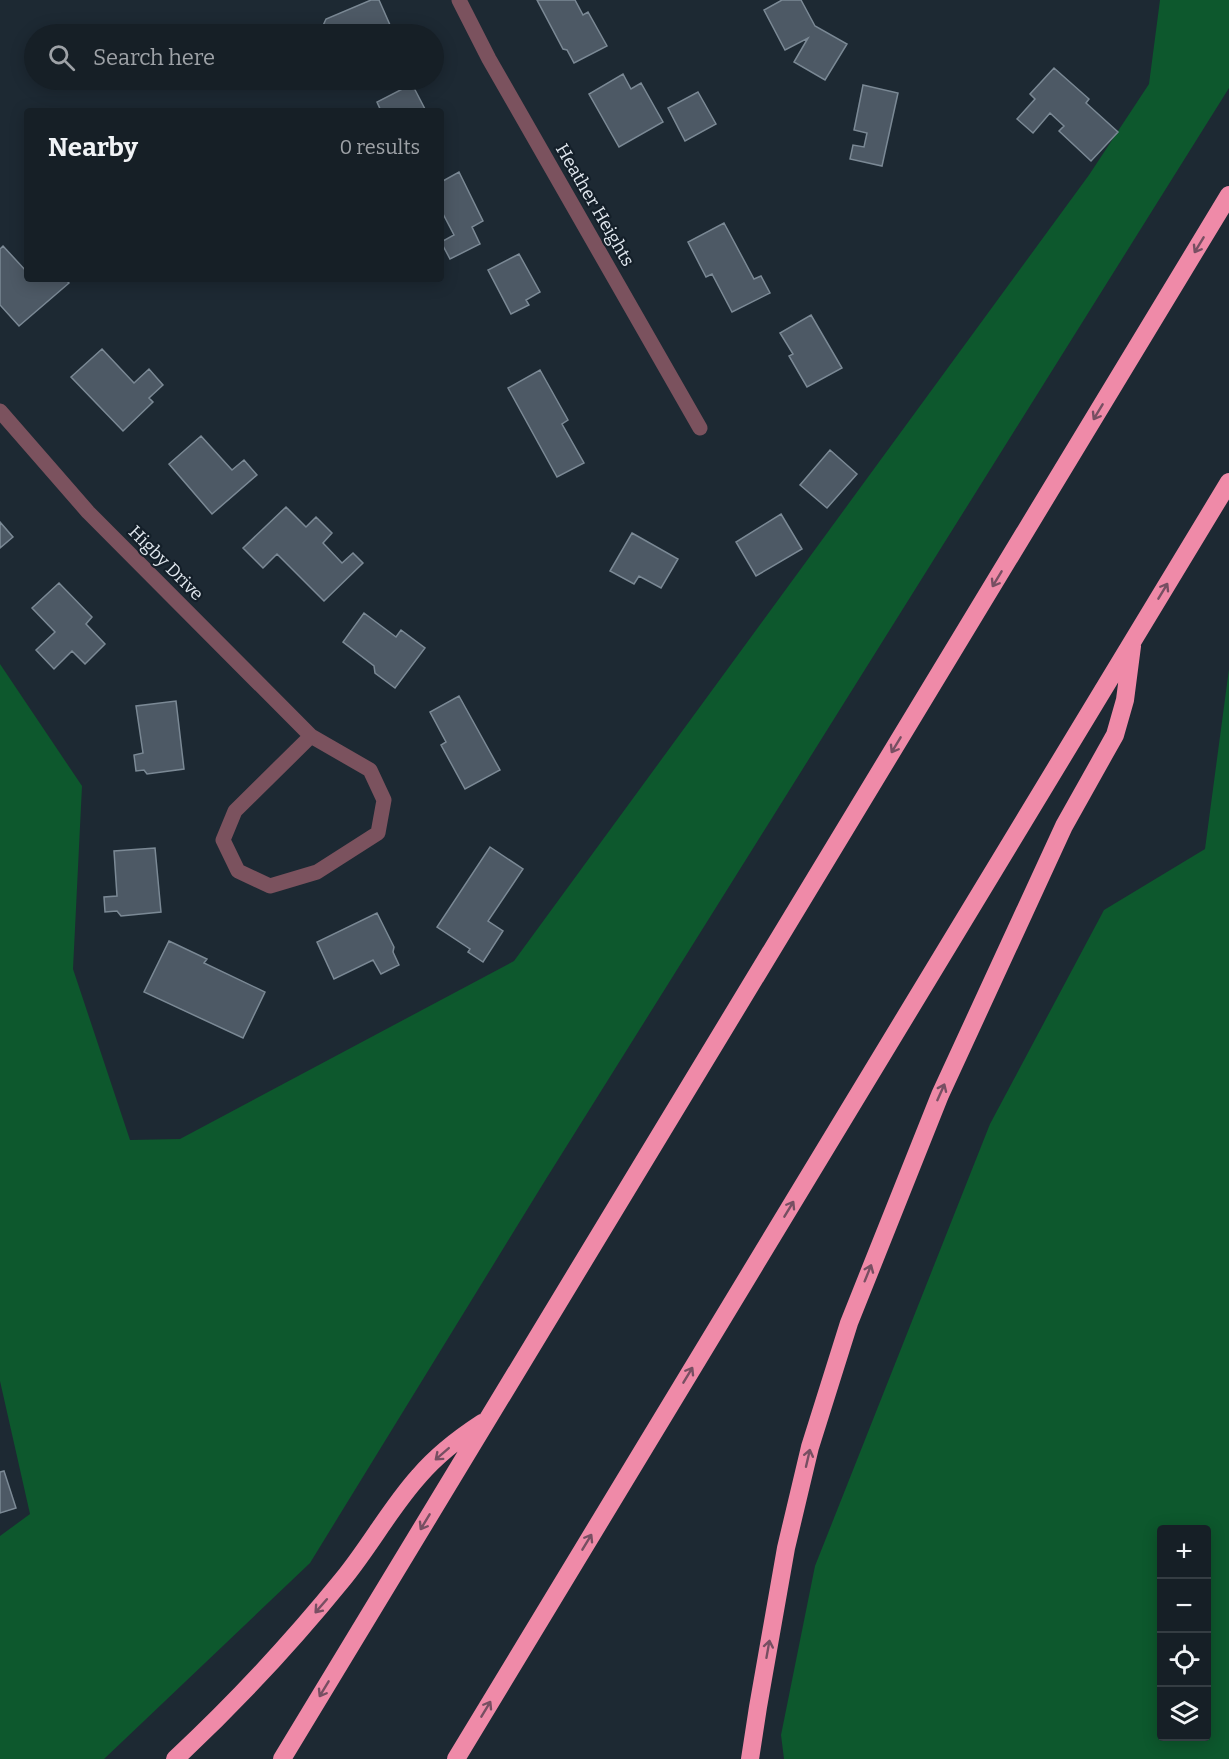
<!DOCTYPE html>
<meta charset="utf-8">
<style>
:root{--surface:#161f26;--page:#1f272e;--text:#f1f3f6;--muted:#9ea2a7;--line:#353d43}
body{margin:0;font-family:Bitter,serif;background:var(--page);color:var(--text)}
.controls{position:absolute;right:18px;bottom:18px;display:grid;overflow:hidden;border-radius:6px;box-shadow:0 3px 15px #0003}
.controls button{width:54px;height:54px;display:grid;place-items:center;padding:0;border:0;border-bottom:2px solid var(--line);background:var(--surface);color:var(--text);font:30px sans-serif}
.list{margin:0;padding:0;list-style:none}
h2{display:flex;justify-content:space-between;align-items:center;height:78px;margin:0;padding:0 24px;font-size:26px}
h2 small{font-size:20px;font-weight:400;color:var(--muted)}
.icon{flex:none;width:33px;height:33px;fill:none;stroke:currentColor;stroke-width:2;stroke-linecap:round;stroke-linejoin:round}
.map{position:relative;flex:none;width:1229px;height:1759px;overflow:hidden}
.search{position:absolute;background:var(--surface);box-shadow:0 3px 15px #0003;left:24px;top:24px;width:420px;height:66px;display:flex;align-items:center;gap:15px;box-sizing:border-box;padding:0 21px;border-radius:33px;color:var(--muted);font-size:22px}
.panel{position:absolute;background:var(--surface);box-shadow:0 3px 15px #0003;left:24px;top:108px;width:420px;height:174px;border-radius:6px}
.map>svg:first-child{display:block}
.green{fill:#0d582d;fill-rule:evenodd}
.building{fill:#4d5965;stroke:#7b8995;stroke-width:1.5}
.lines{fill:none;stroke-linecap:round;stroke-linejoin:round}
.minor{stroke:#7b525e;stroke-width:15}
.motorway{stroke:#ef8aa8;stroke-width:18}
.oneway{stroke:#774f62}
.labels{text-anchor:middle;stroke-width:4.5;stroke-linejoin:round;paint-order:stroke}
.street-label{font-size:18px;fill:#e1e8ef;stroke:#141f29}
</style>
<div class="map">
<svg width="1229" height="1759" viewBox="0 0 1229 1759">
<rect width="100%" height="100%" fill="#1d2933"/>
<path class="green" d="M1160 0H1229V88L546 1179 310 1563 104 1759H0V1536L30 1514 0 1381V664L82 786 73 969 130 1140 180 1139 514 961 1089 175 1149 84Z
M1229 669V1759H784L781 1735 815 1566 990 1124 1104 910 1205 849ZM1162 1530H1206V1736H1162Z"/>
<path class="building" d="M371 0H379L394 34H291L292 28 295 26 321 30 326 19Z
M537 0H575L583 15 588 12 607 46 574 63 567 50 563 49Z
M782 0H801L815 26 847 44 825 80 794 62 808 38 785 50 764 10Z
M1054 68 1089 99 1086 103 1118 132 1091 161 1059 131 1064 126 1050 113 1033 133 1017 119 1035 99 1030 94Z
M623 74 631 89 641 83 663 122 619 147 589 94Z
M412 84 426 111H381L377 102Z
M863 85 898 93 882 166 850 159 853 145 864 147 867 133 854 130Z
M698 92 716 124 685 141 668 108Z
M459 172 483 221 472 227 480 244 450 259 441 242 454 235 441 210V182Z
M724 223 754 279 761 276 770 293 732 312 712 274 706 277 688 242Z
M3 246 27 272V279H65L69 283 19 326 0 305V249Z
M519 254 540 292 526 300 529 305 511 314 488 270Z
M811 315 842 368 807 387 789 356 793 354 780 333Z
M102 349 134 383 149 369 163 385 149 398 153 402 123 431 71 377Z
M540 370 568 420 562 424 584 463 557 477 508 388Z
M201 436 232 470 244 460 257 475 212 514 169 464Z
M830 450 857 474 827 508 800 485Z
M286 507 306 527 316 517 332 533 323 543 342 563 353 553 363 563 324 601 277 554 263 568 243 548Z
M781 514 802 549 756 576 736 542Z
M0 522 13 537 0 548Z
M632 533 678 559 661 588 639 576 634 584 610 571Z
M59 583 92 617 86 624 105 644 85 664 72 651 54 669 36 650 55 632 32 608Z
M364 613 396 637 401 630 425 648 395 688 375 673 374 666 343 642Z
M459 696 500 770 465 789 441 745 446 742 430 712Z
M176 701 184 769 147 774 144 770 136 771 134 755 143 753 136 706Z
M490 847 523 869 488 921 503 931 483 962 468 952 470 949 437 927Z
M155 848 161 912 121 916 117 911 105 912 104 897 117 896 114 851Z
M377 913 394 947 393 952 399 965 381 974 373 960 334 979 317 942Z
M169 941 207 959 204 963 265 992 243 1038 144 992Z
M4 1471 16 1508 0 1513V1472Z"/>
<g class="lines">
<path class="minor" d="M459 0 489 59 700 428
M0 411 88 512 311 736 370 770 384 800 378 833 317 872 270 886 238 871 223 840 235 811 311 736"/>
<path class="motorway" d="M175 1759C235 1703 291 1643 343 1579 370 1546 391 1507 419 1476 437 1455 459 1438 482 1423
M282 1759 1229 195
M456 1759 1229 482
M750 1759 758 1707 786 1548 810 1447 849 1323 940 1095 1064 826 1115 735 1125 700 1132 646"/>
</g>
<defs><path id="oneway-shaft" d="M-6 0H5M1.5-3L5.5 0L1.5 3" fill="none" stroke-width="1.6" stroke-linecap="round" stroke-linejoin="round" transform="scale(1.5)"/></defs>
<g class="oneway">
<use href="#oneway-shaft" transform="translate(1199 245) rotate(121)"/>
<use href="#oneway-shaft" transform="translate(1098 412) rotate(121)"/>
<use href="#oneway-shaft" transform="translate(997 579) rotate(121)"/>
<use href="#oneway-shaft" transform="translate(1163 591) rotate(-59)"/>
<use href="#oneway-shaft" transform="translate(896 745) rotate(121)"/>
<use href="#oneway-shaft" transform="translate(941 1092) rotate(-66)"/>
<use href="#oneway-shaft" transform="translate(789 1209) rotate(-59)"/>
<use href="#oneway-shaft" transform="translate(868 1273) rotate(-68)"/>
<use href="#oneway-shaft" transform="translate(688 1375) rotate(-59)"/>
<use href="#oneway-shaft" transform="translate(442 1454) rotate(139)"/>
<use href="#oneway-shaft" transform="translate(808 1458) rotate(-77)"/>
<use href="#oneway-shaft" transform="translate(425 1522) rotate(121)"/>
<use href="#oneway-shaft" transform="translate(587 1542) rotate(-59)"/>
<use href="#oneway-shaft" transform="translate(321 1606) rotate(131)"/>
<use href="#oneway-shaft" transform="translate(768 1649) rotate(-80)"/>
<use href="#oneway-shaft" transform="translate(324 1689) rotate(121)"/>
<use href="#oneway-shaft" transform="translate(486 1709) rotate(-59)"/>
</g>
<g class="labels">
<g class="street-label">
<text transform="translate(595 205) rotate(60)" y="6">Heather Heights</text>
<text transform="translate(166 563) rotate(45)" y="6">Higby Drive</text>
</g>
</g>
</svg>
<div class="controls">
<button>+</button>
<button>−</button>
<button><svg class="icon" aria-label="locate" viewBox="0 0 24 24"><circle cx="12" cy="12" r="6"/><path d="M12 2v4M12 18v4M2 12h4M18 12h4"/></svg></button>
<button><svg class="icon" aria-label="layers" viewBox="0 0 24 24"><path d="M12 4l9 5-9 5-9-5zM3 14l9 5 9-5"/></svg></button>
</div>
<div class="search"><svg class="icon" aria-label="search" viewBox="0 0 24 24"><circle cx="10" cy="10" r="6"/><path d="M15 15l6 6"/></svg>Search here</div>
<section class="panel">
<h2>Nearby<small>0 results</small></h2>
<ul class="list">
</ul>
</section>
</div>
